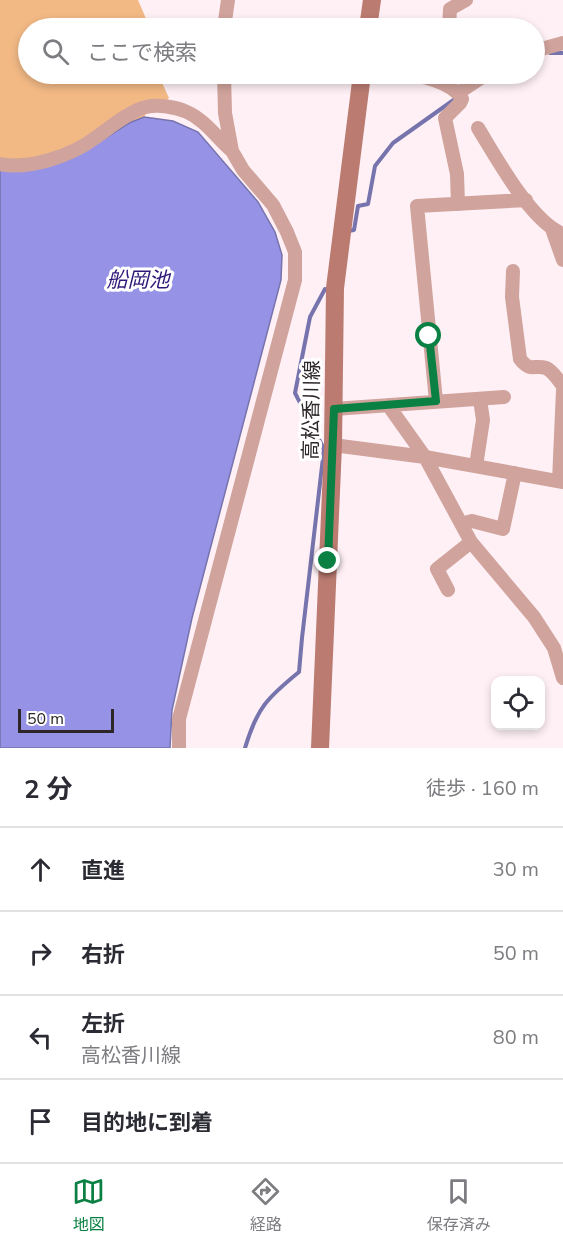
<!DOCTYPE html>
<html lang="ja">
<meta charset="utf-8">
<style>
:root{--surface:#fff;--page:#f2f2f3;--text:#2b2b33;--muted:#7c7c81;--line:#e1e1e2;--accent:#0b8043}
body{margin:0;font-family:"Nunito Sans","Noto Sans JP",sans-serif;background:var(--page);color:var(--text)}
.controls{position:absolute;right:18px;bottom:18px;display:grid;overflow:hidden;border-radius:12px;box-shadow:0 3px 9px #0003}
.controls button{width:54px;height:54px;display:grid;place-items:center;padding:0;border:0;border-bottom:2px solid var(--line);background:var(--surface);color:var(--text);font:30px sans-serif}
.scale{position:absolute;left:18px;bottom:15px;width:96px;box-sizing:border-box;padding-left:6px;border:3px solid #2d2729;border-top:0;font-size:16px;line-height:21px;white-space:nowrap;color:#2d2729;-webkit-text-stroke:4px #fff;paint-order:stroke}
.stop{position:absolute;width:18px;height:18px;margin:-14px;border:4px solid #0b8043;border-radius:50%;background:#fff}
.stop.end{background:#0b8043;border-color:#fff;box-shadow:0 2px 6px #0008}
.list{margin:0;padding:0;list-style:none}
h2{display:flex;justify-content:space-between;align-items:center;height:78px;margin:0;padding:0 24px;font-size:26px}
h2 small{font-size:20px;font-weight:400;color:var(--muted)}
.list li{display:grid;grid-template-columns:39px 1fr auto;gap:18px;align-items:center;box-sizing:border-box;height:84px;padding:0 24px;border-top:2px solid var(--line)}
.list b{display:block;font-size:22px;white-space:nowrap}
.list p{margin:0;font-size:20px;white-space:nowrap;color:var(--muted)}
.list em{font-size:20px;font-style:normal;color:var(--muted)}
.icon{flex:none;width:33px;height:33px;fill:none;stroke:currentColor;stroke-width:2;stroke-linecap:round;stroke-linejoin:round}
.map{position:relative;flex:none;width:563px;height:748px;overflow:hidden}
.search{position:absolute;background:var(--surface);box-shadow:0 3px 9px #0003;left:18px;right:18px;top:18px;height:66px;display:flex;align-items:center;gap:15px;box-sizing:border-box;padding:0 21px;border-radius:33px;color:var(--muted);font-size:22px}
.sheet{height:414px;background:var(--surface)}
nav{display:flex;justify-content:space-around;align-items:center;box-sizing:border-box;height:84px;border-top:2px solid var(--line);background:var(--surface);font-size:16px;color:var(--muted)}
nav a{display:grid;justify-items:center;gap:3px}
nav .on{color:var(--accent)}
.map>svg:first-child{display:block}
.green{fill:#f2b985}
.water{fill:#9693e6;stroke:#7673ad;stroke-width:1.5}
.lines{fill:none;stroke-linecap:round;stroke-linejoin:round}
.stream{stroke:#7673ad;stroke-width:4}
.minor{stroke:#d0a39c;stroke-width:14}
.secondary{stroke:#bb7b71;stroke-width:18}
.route{stroke:#0b8043;stroke-width:8}
.labels{text-anchor:middle;stroke-width:6;stroke-linejoin:round;paint-order:stroke}
.street-label{font-size:20px;fill:#2d2729;stroke:#fff}
.water-label{font-size:21px;font-style:italic;fill:#2e1778;stroke:#fff}
</style>
<div class="map">
<svg width="563" height="748" viewBox="0 0 563 748">
<rect width="100%" height="100%" fill="#fef0f5"/>
<path class="green" d="M0 0H138L150 28H28V74H163V85L169 98 164 103 151 106 144 117 129 123 104 139 0 168Z"/>
<path class="water" d="M144 117 173 121 198 132 258 202 275 232 282 255 281 280 192 618 172 710 170 748H0V168L104 139 129 123Z"/>
<g class="lines">
<path class="stream" d="M550 53H563
M348 231 354 230 358 206 368 204 375 166 393 143 455 99
M245 748C257 708 267 698 299 672L302 638 324 449 295 393 310 317 325 289"/>
<path class="minor" d="M224 28 228 0
M449 28 450 9 466 0
M534 51 563 43
M402 74C420 75 452 82 462 99L460 103 445 118 457 174 458 204
M458 93 487 74
M478 128C496 157 531 222 563 234
M0 164C29 170 71 156 95 138 108 129 131 110 146 107 158 104 176 107 187 112 205 120 217 138 232 151
M552 229 563 260
M513 271 512 297 520 359C531 373 534 364 546 368 553 371 558 380 563 386
M436 401 417 206 526 200
M388 405 425 457 471 542 534 617 554 648 563 678
M334 409 504 397
M333 445 425 457 563 482
M476 466 483 420 480 399
M559 481 563 390
M461 524 472 521 503 529 515 473
M448 590 437 569 471 542
M179 748V719L295 280V252L287 232 273 205 243 170 232 151 225 113 224 74"/>
<path class="secondary" d="M368 28 372 0
M320 748 333 445 335 288 362 74"/>
</g>
<g class="lines">
<path class="route" d="M328 561 334 409 436 401 429 336"/>
</g>
<g class="labels">
<g class="street-label">
<text transform="translate(311 410) rotate(-89)" y="7">高松香川線</text>
</g>
<g class="water-label">
<text x="138" y="287">船岡池</text>
</g>
</g>
</svg>
<div class="controls">
<button><svg class="icon" aria-label="locate" viewBox="0 0 24 24"><circle cx="12" cy="12" r="6"/><path d="M12 2v4M12 18v4M2 12h4M18 12h4"/></svg></button>
</div>
<div class="scale">50 m</div>
<div class="stop" style="left:429px;top:336px"></div>
<div class="stop end" style="left:328px;top:561px"></div>
<div class="search"><svg class="icon" aria-label="search" viewBox="0 0 24 24"><circle cx="10" cy="10" r="6"/><path d="M15 15l6 6"/></svg>ここで検索</div>
</div>
<section class="sheet">
<h2>2 分<small>徒歩 · 160 m</small></h2>
<ul class="list">
<li><svg class="icon" aria-label="ahead" viewBox="0 0 24 24"><path d="M12 20V5M6 11l6-6 6 6"/></svg><div><b>直進</b></div><em>30 m</em></li>
<li><svg class="icon" aria-label="right" viewBox="0 0 24 24"><path d="M7 20v-9h11M14 6l5 5-5 5"/></svg><div><b>右折</b></div><em>50 m</em></li>
<li><svg class="icon" aria-label="left" viewBox="0 0 24 24"><path d="M17 20v-9H6M10 6l-5 5 5 5"/></svg><div><b>左折</b><p>高松香川線</p></div><em>80 m</em></li>
<li><svg class="icon" aria-label="arrive" viewBox="0 0 24 24"><path d="M6 21V4h12l-3 4 3 4H6"/></svg><div><b>目的地に到着</b></div></li>
</ul>
</section>
<nav>
<a class="on"><svg class="icon" aria-label="map" viewBox="0 0 24 24"><path d="M3 6l6-2 6 2 6-2v14l-6 2-6-2-6 2zM9 4v14M15 6v14"/></svg>地図</a>
<a><svg class="icon" aria-label="directions" viewBox="0 0 24 24"><path d="M12 3l9 9-9 9-9-9zM9 14v-3h6M13 9l2 2-2 2"/></svg>経路</a>
<a><svg class="icon" aria-label="saved" viewBox="0 0 24 24"><path d="M7 4h10v16l-5-4-5 4z"/></svg>保存済み</a>
</nav>
